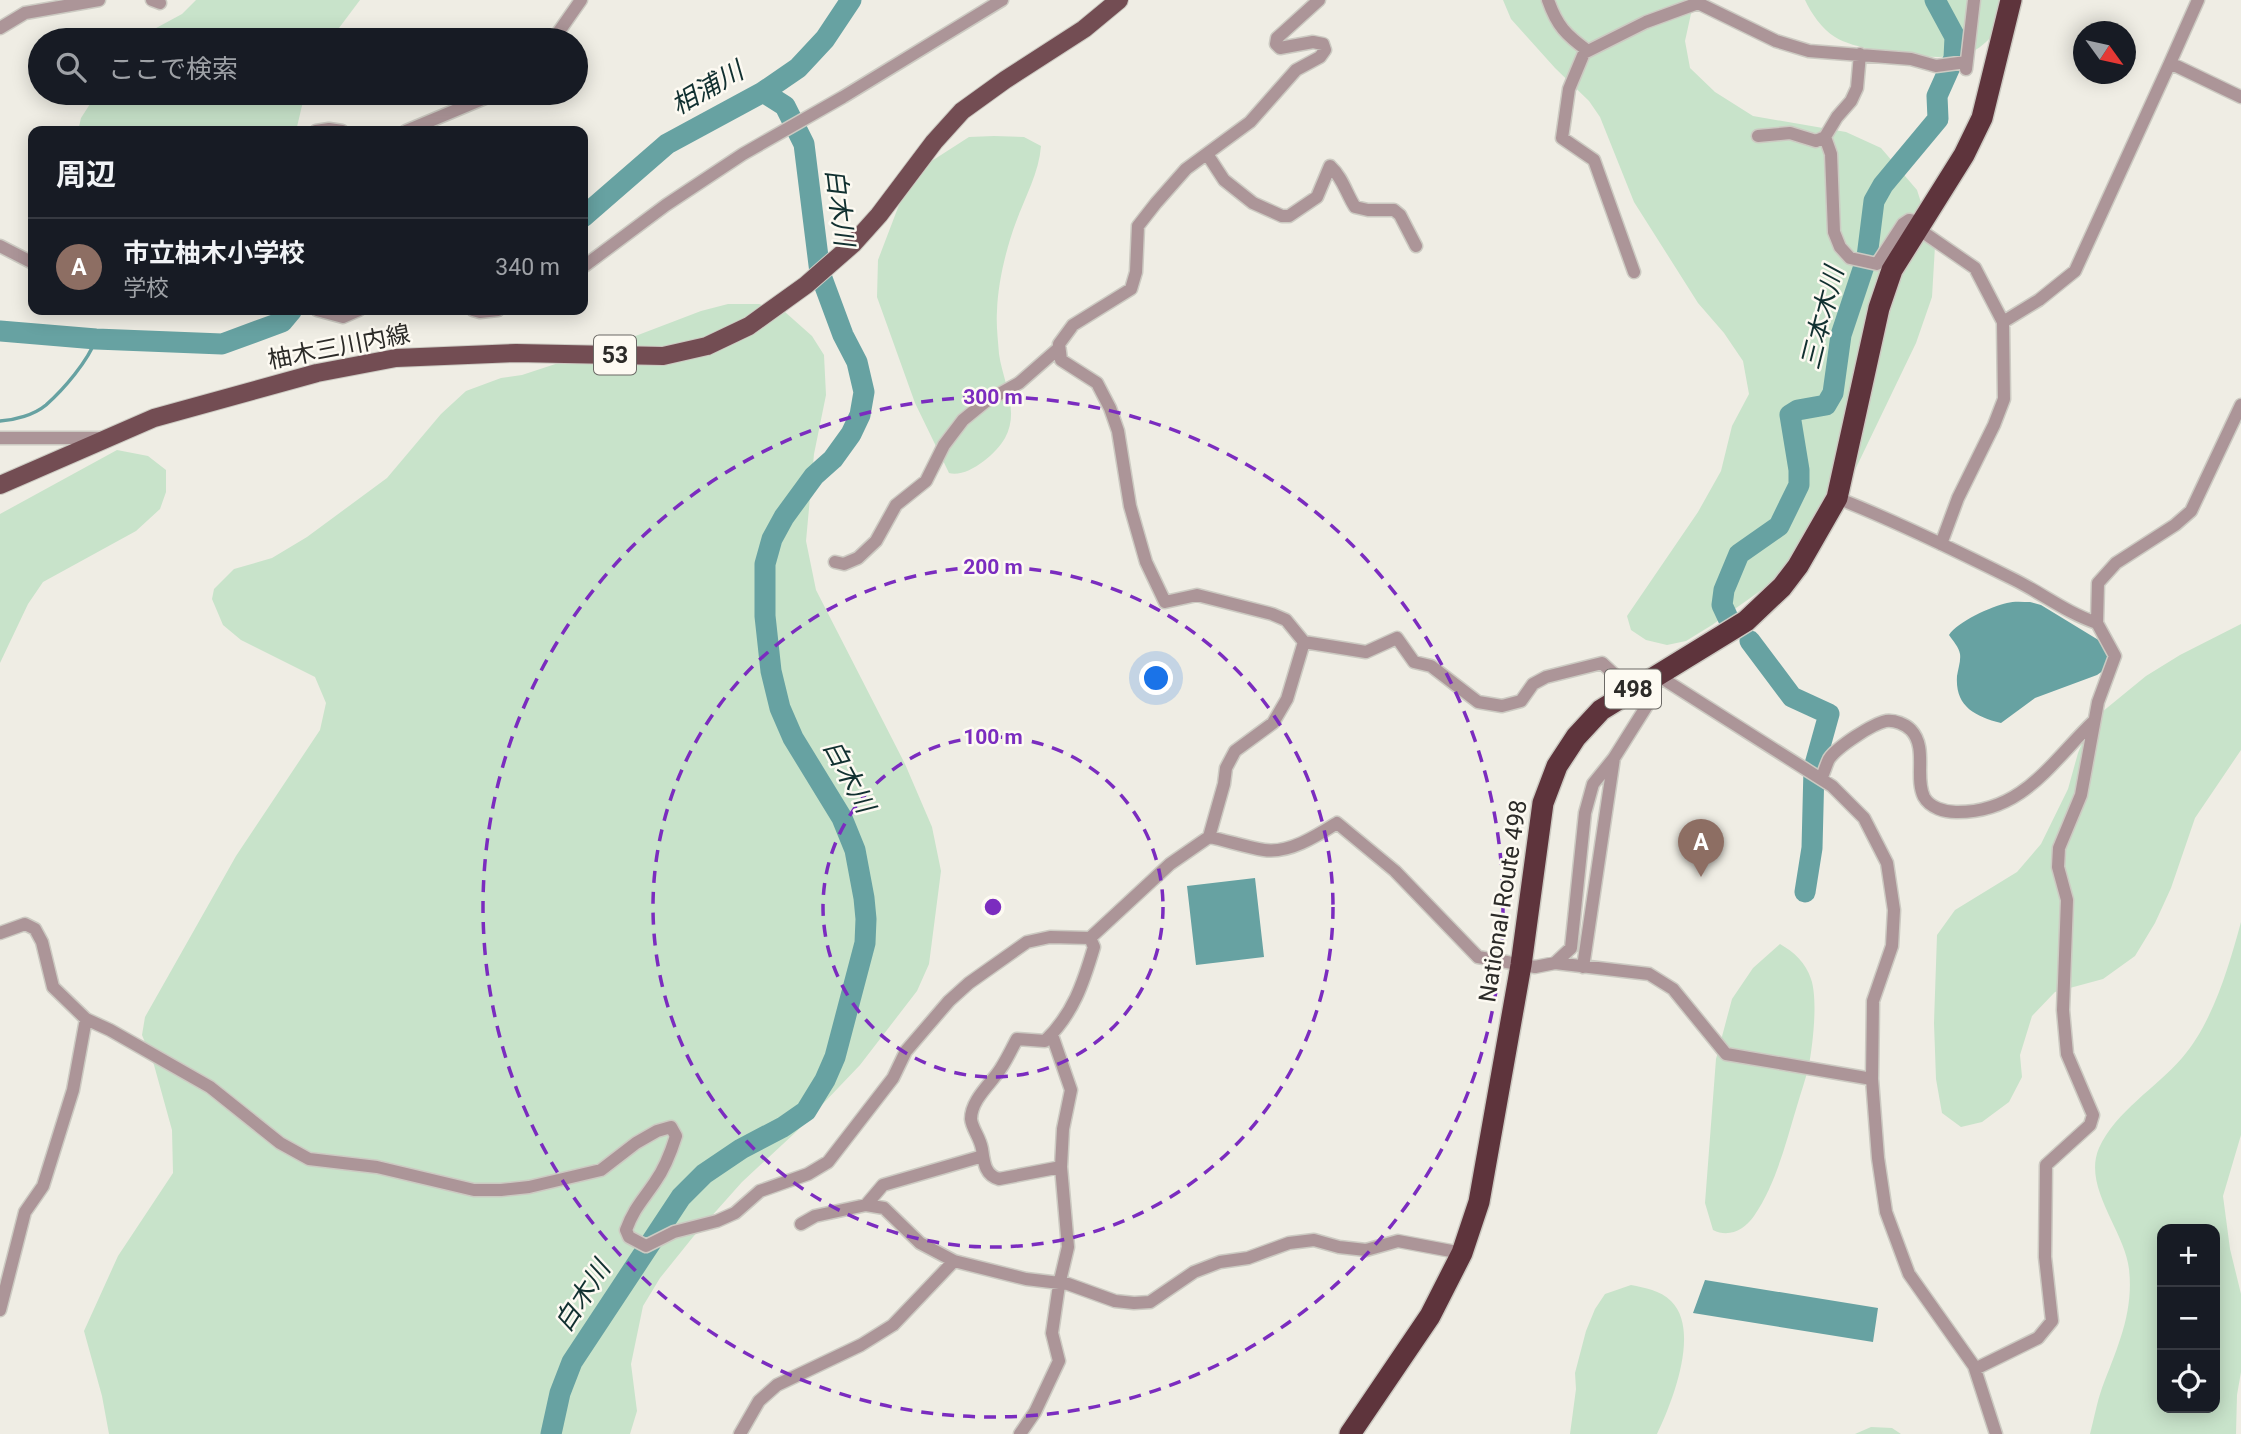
<!DOCTYPE html>
<html lang="ja">
<meta charset="utf-8">
<style>
:root{--surface:#171b24;--page:#20242c;--text:#f1f3f6;--muted:#9ea1a6;--line:#363941;--accent:#db2777}
body{margin:0;font-family:Roboto,"Noto Sans JP",sans-serif;background:var(--page);color:var(--text)}
.controls{position:absolute;right:21px;bottom:21px;display:grid;overflow:hidden;border-radius:14px;box-shadow:0 4px 18px #0003}
.controls button{width:63px;height:63px;display:grid;place-items:center;padding:0;border:0;border-bottom:2px solid var(--line);background:var(--surface);color:var(--text);font:35px sans-serif}
.compass{position:absolute;left:2073px;top:21px;width:63px;height:63px;border-radius:50%;background:var(--surface);box-shadow:0 4px 18px #0003;rotate:123deg}
.you{position:absolute;left:1157px;top:679px;width:24px;height:24px;margin:-18px;border:5px solid #fff;border-radius:50%;background:#1a73e8;box-shadow:0 0 0 10px #1a73e833}
.badge{display:grid;place-items:center;width:46px;height:46px;border-radius:50%;background:var(--accent);color:#fff;font-size:23px;font-weight:700}
.pin{position:absolute;translate:-50% -58px;filter:drop-shadow(0 2px 4px #0008)}
.pin::after{content:'';position:absolute;top:37px;width:24px;height:21px;background:inherit;clip-path:polygon(0 0,100% 0,50% 100%)}
.list{margin:0;padding:0;list-style:none}
h2{display:flex;justify-content:space-between;align-items:center;height:91px;margin:0;padding:0 28px;font-size:30px}
h2 small{font-size:23px;font-weight:400;color:var(--muted)}
.list li{display:grid;grid-template-columns:46px 1fr auto;gap:21px;align-items:center;box-sizing:border-box;height:98px;padding:0 28px;border-top:2px solid var(--line)}
.list b{display:block;font-size:26px;white-space:nowrap}
.list p{margin:0;font-size:23px;white-space:nowrap;color:var(--muted)}
.list em{font-size:23px;font-style:normal;color:var(--muted)}
.icon{flex:none;width:38px;height:38px;fill:none;stroke:currentColor;stroke-width:2;stroke-linecap:round;stroke-linejoin:round}
.map{position:relative;flex:none;width:2241px;height:1434px;overflow:hidden}
.search{position:absolute;background:var(--surface);box-shadow:0 4px 18px #0003;left:28px;top:28px;width:560px;height:77px;display:flex;align-items:center;gap:18px;box-sizing:border-box;padding:0 24px;border-radius:38px;color:var(--muted);font-size:26px}
.panel{position:absolute;background:var(--surface);box-shadow:0 4px 18px #0003;left:28px;top:126px;width:560px;height:189px;border-radius:14px}
.map>svg:first-child{display:block}
.green{fill:#c8e3ca;fill-rule:evenodd}
.water{fill:#67a2a2}
.lines{fill:none;stroke-linecap:round;stroke-linejoin:round}
.stream{stroke:#67a2a2;stroke-width:3.5}
.river{stroke:#67a2a2;stroke-width:21}
.street-casing{stroke:#cccac2;stroke-width:15}
.primary-casing{stroke:#cccac2;stroke-width:20}
.highway-casing{stroke:#cccac2;stroke-width:24}
.street{stroke:#ac9598;stroke-width:12}
.primary{stroke:#734d53;stroke-width:18}
.highway{stroke:#5e343c;stroke-width:21}
.ring{fill:none;stroke:#7b2cbf;stroke-width:3.5;stroke-dasharray:12 9}
.labels{text-anchor:middle;stroke-width:5;stroke-linejoin:round;paint-order:stroke}
.shield{fill:#fdfaf2;stroke:#6b6965;stroke-width:2}
.shield-label{font-size:23px;font-weight:bold;fill:#2c2b28}
.street-label{font-size:24px;fill:#2c2b28;stroke:#fdfaf2}
.water-label{font-size:26px;font-style:italic;fill:#113030;stroke:#fdfaf2}
.centre{fill:#7b2cbf;stroke:#fdfaf2;stroke-width:3.5}
.ring-label{font-size:21px;text-anchor:middle;font-weight:bold;fill:#7b2cbf;stroke:#fdfaf2;stroke-width:5;stroke-linejoin:round;paint-order:stroke}
</style>
<div class="map">
<svg width="2241" height="1434" viewBox="0 0 2241 1434">
<rect width="100%" height="100%" fill="#efede4"/>
<path class="green" d="M196 0H360L330 40H134L182 14Z
M1503 0H1694L1685 41 1690 68 1715 92 1753 116 1846 132 1881 148 1917 190 1935 246 1932 297 1916 343 1830 522 1780 577 1712 625 1686 641 1667 645 1646 640 1631 630 1627 616 1698 512 1721 471 1732 426 1749 394 1743 361 1724 333 1698 303 1634 202 1600 117 1589 101 1555 68 1511 19Z
M1805 0H2018C2004 19 1993 41 1972 52 1949 64 1857 52 1835 37 1822 29 1811 13 1805 0Z
M97 93H305L296 131H78L81 118Z
M994 136 1024 137 1041 146C1039 173 1025 197 1016 222 1006 249 998 282 997 311 996 325 998 340 999 354 1003 382 1020 411 1005 438 996 454 968 478 949 473L915 403 877 297 878 260 902 197 927 164 969 137Z
M728 304H759L785 312 812 336 824 355 826 395 814 454 806 541 816 590 905 764 932 827 941 871 929 964 917 991 860 1065 797 1131 742 1182 693 1237 660 1278 643 1306 631 1364 637 1411 630 1434H109L102 1396 84 1331 118 1256 173 1173 172 1130 154 1065 142 1035 145 1017 236 856 320 730 326 703 315 677 241 640 223 625 212 599 214 589 234 569 272 558 307 537 387 478 441 414 466 391 501 378 522 375 604 348 701 311Z
M117 450 148 456 166 470V492L160 509 136 531 43 582 28 604 0 663V514Z
M2241 624V750L2195 818 2171 888 2155 923 2135 956 2103 979 2055 992 2032 1016 2020 1055 2022 1077 2009 1102 1982 1122 1961 1127 1942 1113 1936 1079 1934 1023 1937 935 1955 910 2017 872 2041 844 2068 789 2078 753 2091 721 2146 676 2180 655Z
M2241 922V1135L2223 1196 2230 1249 2241 1294V1372L2237 1395 2236 1434H2090C2094 1419 2097 1402 2102 1388 2117 1348 2134 1313 2129 1269 2125 1231 2082 1187 2099 1148 2116 1111 2156 1088 2182 1058 2213 1022 2229 966 2241 922ZM2162 1229H2215V1408H2162Z
M1780 944C1794 952 1806 963 1811 979 1818 999 1813 1043 1809 1065 1806 1078 1801 1092 1797 1106 1786 1142 1776 1184 1754 1216 1744 1230 1729 1238 1713 1230L1705 1203 1716 1059 1732 999 1753 968Z
M1631 1285C1645 1288 1660 1290 1671 1301 1701 1330 1672 1403 1657 1434H1570L1576 1389 1575 1373 1586 1331 1595 1309 1605 1294Z
M1871 1427 1892 1428 1901 1434H1855Z"/>
<path class="water" d="M2030 602 2041 605 2105 644 2111 653 2107 668 2097 675 2035 698 2001 723C1974 716 1955 706 1957 676 1958 669 1961 661 1960 654 1959 647 1953 641 1949 635 1957 622 1992 606 2007 603 2014 601 2023 602 2030 602Z
M1255 878 1264 957 1196 965 1187 886Z
M1705 1280 1878 1308 1873 1342 1693 1313Z"/>
<g class="lines">
<path class="stream" d="M0 421C15 420 34 415 46 405 64 389 88 361 96 339"/>
<path class="river" d="M583 217 667 144 763 92 798 68 825 39 851 0
M0 331 96 339 222 344 282 322 292 310
M1729 620 1722 605 1724 590 1739 554 1779 526 1799 485V470L1790 415 1798 410 1826 405 1833 393 1841 335 1867 257 1874 201 1883 185 1938 119 1937 96 1954 58 1955 37 1935 0
M1750 641 1792 697 1829 714 1814 768 1812 848 1805 892
M551 1434 560 1393 572 1362 681 1197 704 1174 741 1149 783 1127 806 1111 825 1080 835 1057 865 943 866 919 864 898 855 850 842 818 793 738 780 708 771 671 765 616V564L772 539 784 517 814 476 833 459 851 434 860 415 864 392 857 362 843 335 820 273 804 144 785 106 763 92"/>
<defs>
<path id="street" d="M152 0 160 3
M1319 0 1277 38 1276 44 1280 48 1313 42 1323 44 1325 50 1320 57 1296 70 1250 122 1186 169 1156 203 1138 226 1136 272 1131 289 1073 325 1059 344 1061 360 1097 383 1110 408 1118 431 1130 506 1146 562 1165 602 1197 595 1272 614 1286 620 1304 642 1366 652 1397 638 1414 662 1431 666 1478 702 1502 706 1521 701 1533 684 1546 677 1602 663 1631 690
M1548 0C1557 26 1566 35 1588 51
M2198 0 2170 63 2241 97
M0 28 25 13 99 0
M553 40 581 0
M1966 69 1974 0
M316 131 329 129 342 131
M406 131 497 93
M1758 136 1790 133 1816 141 1825 137 1837 117 1851 101 1857 88 1860 54
M1825 137 1831 154 1834 232 1840 247 1850 258 1877 264 1903 224 1909 220 1920 222
M1207 154 1224 180 1253 203 1282 216H1289L1317 197 1330 166C1343 178 1346 193 1355 207L1368 210H1394L1400 215 1416 246
M1917 228 1975 268 2003 322 2004 399 1994 425 1958 498 1941 544
M0 246 33 263
M583 267 666 205 743 154 843 97 1002 0
M1634 272 1594 160 1562 138 1569 89 1584 53 1646 22 1698 3 1776 41 1809 51 1911 59 1936 66 1966 62
M317 310 343 317 359 310
M473 310 480 312 498 310
M2003 322 2039 300 2075 271 2170 63
M0 438H103
M1837 498C1898 522 1957 551 2015 580 2043 594 2067 613 2097 623
M835 562 844 564 858 558 876 541 896 505 926 481 944 445 963 420 985 402 1019 383 1059 348
M1821 779C1824 773 1826 765 1829 759 1837 747 1872 724 1886 721 1895 720 1905 724 1911 730 1928 748 1914 777 1924 797 1930 808 1945 812 1956 812 2023 813 2052 761 2094 721
M1209 837C1228 841 1246 847 1264 850 1289 854 1318 835 1337 823L1395 871 1478 957 1535 967 1555 963 1649 974 1673 989 1726 1054 1872 1079
M0 933 25 924 35 929 42 942 53 987 86 1019 110 1030 210 1087 280 1143 309 1159 377 1167 474 1190H501L529 1187 601 1170 636 1143 657 1131 671 1127 676 1136C671 1152 665 1168 655 1182 643 1200 634 1208 626 1230L629 1237 646 1246 674 1232 717 1221 735 1213 760 1191 808 1174 828 1162 893 1078 906 1051 949 1001 969 983 1027 942 1050 937 1090 938 1170 864 1209 837 1224 784 1226 768 1235 751 1273 723 1287 699 1304 642
M1555 963 1571 948 1585 813 1593 784 1614 758
M1583 967 1614 758 1653 696 1657 675 1832 786 1864 818 1887 863 1894 910 1892 946 1873 1001 1872 1079 1878 1158 1886 1212 1909 1274 1974 1366 1996 1434
M1061 1167 999 1179C985 1175 984 1163 982 1149 980 1137 972 1129 971 1119 971 1099 992 1083 1001 1068 1007 1059 1012 1048 1017 1039L1045 1041C1073 1014 1083 984 1094 947L1090 938
M866 1205 883 1185 983 1156
M801 1224 815 1216 866 1205 884 1208 920 1243 954 1261 1026 1279 1068 1284 1115 1301 1134 1303 1150 1302 1194 1272 1220 1262 1248 1258 1289 1243 1314 1240 1339 1247 1366 1250 1398 1241 1462 1253
M0 1310 25 1212 43 1186 73 1090 86 1019
M1975 1369 2038 1338 2052 1321 2045 1257 2046 1165 2090 1125 2093 1115 2067 1054 2063 1010 2067 900 2058 867 2059 848 2081 795 2098 702 2115 656 2097 623 2098 583 2116 563 2175 525 2191 511 2241 405
M740 1434 759 1401 777 1385 861 1345 893 1325 954 1261
M1020 1434 1035 1412 1059 1361 1052 1333 1059 1285 1068 1247 1061 1167 1063 1129 1071 1090 1052 1035"/>
<path id="primary" d="M0 485 154 418 317 373 396 358 516 353 663 356 707 346 749 326 806 285 853 244 879 215 934 142 962 111 1005 80 1084 29 1119 0"/>
<path id="highway" d="M1350 1434 1430 1316 1462 1253 1479 1202 1521 965 1543 803 1557 766 1576 737 1601 710 1746 621 1782 587 1798 566 1837 498 1879 308 1892 270 1964 155 1982 118 2011 0"/>
</defs>
<use href="#street" class="street-casing"/>
<use href="#primary" class="primary-casing"/>
<use href="#highway" class="highway-casing"/>
<use href="#street" class="street"/>
<use href="#primary" class="primary"/>
<use href="#highway" class="highway"/>
</g>
<g class="ring">
<circle cx="993" cy="907" r="170"/>
<circle cx="993" cy="907" r="340"/>
<circle cx="993" cy="907" r="510"/>
</g>
<g class="labels">
<g class="shield">
<rect x="594" y="335.5" width="42" height="39" rx="5"/>
<rect x="1605" y="669.5" width="56" height="39" rx="5"/>
</g>
<g class="shield-label">
<text x="615" y="363">53</text>
<text x="1633" y="697">498</text>
</g>
<g class="street-label">
<text transform="translate(339 347) rotate(-11)" y="8">柚木三川内線</text>
<text transform="translate(1503 901) rotate(-81)" y="8">National Route 498</text>
</g>
<g class="water-label">
<text transform="translate(707 88) rotate(-30)" y="9">相浦川</text>
<text transform="translate(840 207) rotate(83)" y="9">白木川</text>
<text transform="translate(1822 318) rotate(-76)" y="9">三本木川</text>
<text transform="translate(849 776) rotate(62)" y="9">白木川</text>
<text transform="translate(582 1296) rotate(-57)" y="9">白木川</text>
</g>
</g>
<circle cx="993" cy="907" r="10" class="centre"/>
<g class="ring-label">
<text x="993" y="404">300 m</text>
<text x="993" y="574">200 m</text>
<text x="993" y="744">100 m</text>
</g>
</svg>
<div class="controls">
<button>+</button>
<button>−</button>
<button><svg class="icon" aria-label="locate" viewBox="0 0 24 24"><circle cx="12" cy="12" r="6"/><path d="M12 2v4M12 18v4M2 12h4M18 12h4"/></svg></button>
</div>
<svg class="compass" viewBox="-18 -18 36 36"><path d="M0-13l5 13h-10z" fill="#e53935"/><path d="M0 13l5-13h-10z" fill="#9ea1a6"/></svg>
<div class="you"></div>
<div class="pin badge" style="left:1701px;top:877px;background:#8d6e63">A</div>
<div class="search"><svg class="icon" aria-label="search" viewBox="0 0 24 24"><circle cx="10" cy="10" r="6"/><path d="M15 15l6 6"/></svg>ここで検索</div>
<section class="panel">
<h2>周辺<small></small></h2>
<ul class="list">
<li><span class="badge" style="background:#8d6e63">A</span><div><b>市立柚木小学校</b><p>学校</p></div><em>340 m</em></li>
</ul>
</section>
</div>
